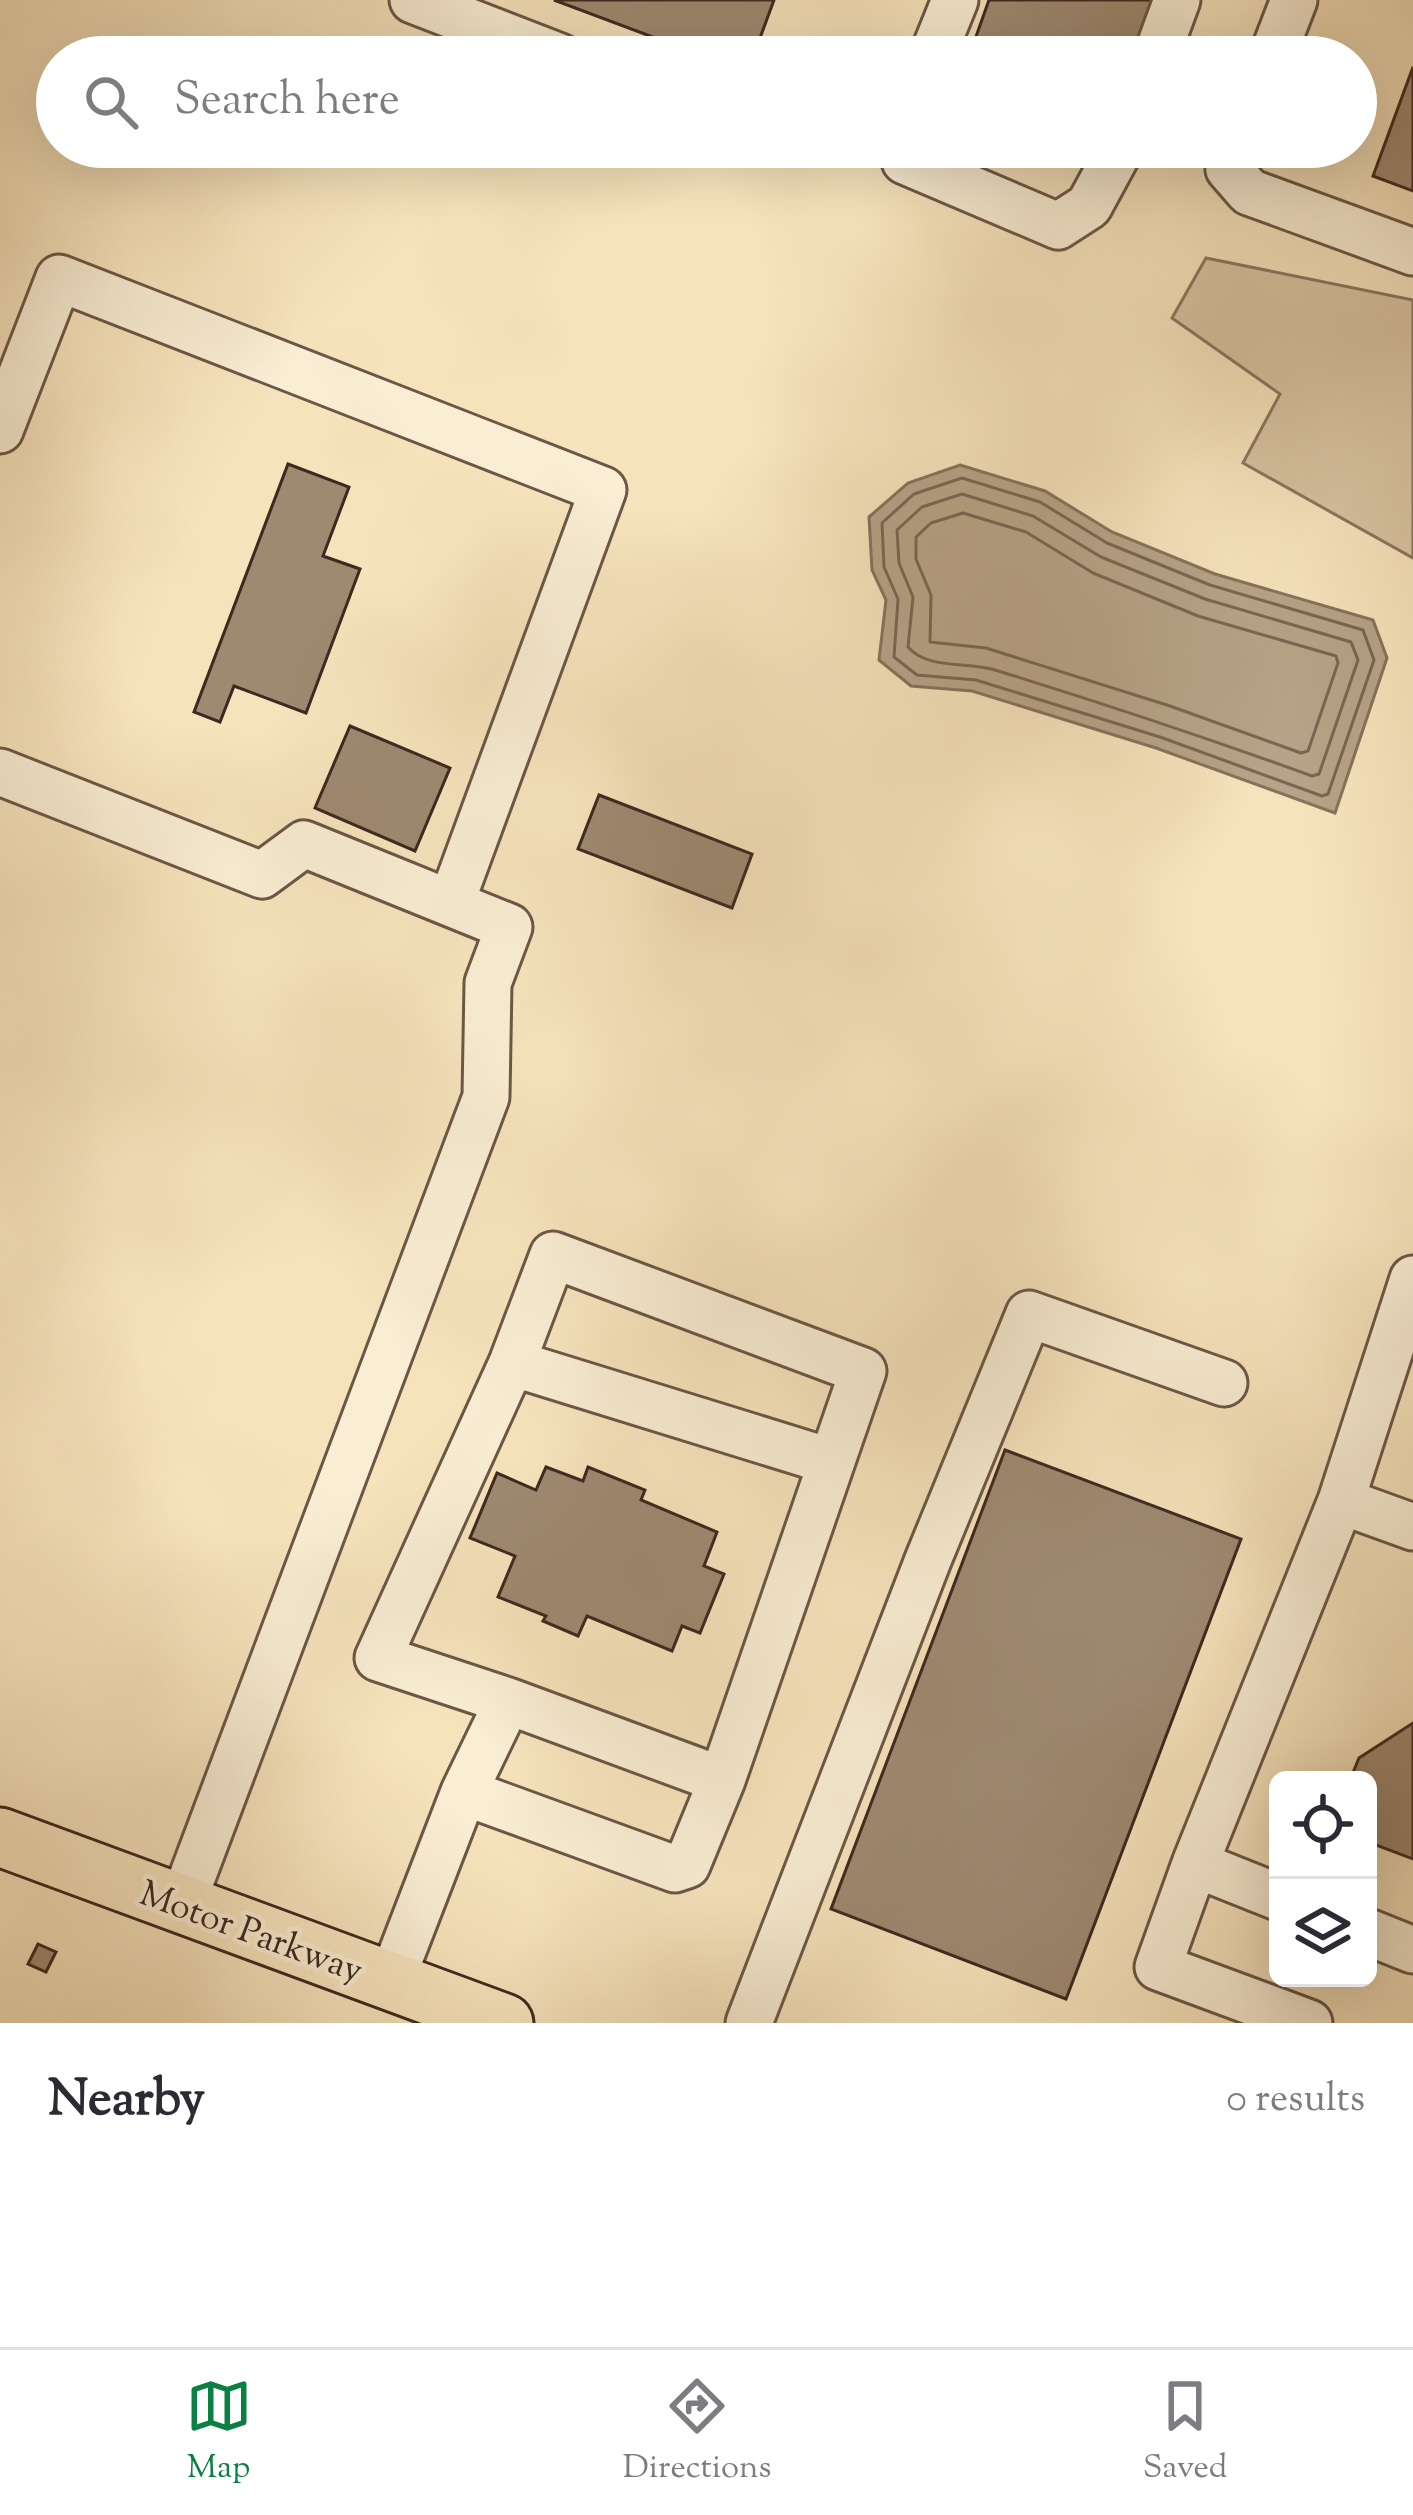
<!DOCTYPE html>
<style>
:root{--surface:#fff;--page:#f7f7f7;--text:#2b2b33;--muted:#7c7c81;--line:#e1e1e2;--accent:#0b8043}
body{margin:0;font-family:"Sorts Mill Goudy",serif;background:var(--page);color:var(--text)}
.controls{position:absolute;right:36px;bottom:36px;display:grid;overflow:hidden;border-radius:18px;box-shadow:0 12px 48px #0002}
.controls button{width:108px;height:108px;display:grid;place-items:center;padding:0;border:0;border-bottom:3px solid var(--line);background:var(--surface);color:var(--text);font:60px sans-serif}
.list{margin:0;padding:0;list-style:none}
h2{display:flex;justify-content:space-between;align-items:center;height:156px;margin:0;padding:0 48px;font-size:51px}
h2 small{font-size:39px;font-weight:400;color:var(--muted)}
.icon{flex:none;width:66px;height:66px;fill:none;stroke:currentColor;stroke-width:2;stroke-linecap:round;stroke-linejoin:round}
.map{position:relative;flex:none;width:1413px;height:2023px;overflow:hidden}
.search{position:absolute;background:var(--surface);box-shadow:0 12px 48px #0002;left:36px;right:36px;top:36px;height:132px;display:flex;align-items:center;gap:30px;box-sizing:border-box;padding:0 42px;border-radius:66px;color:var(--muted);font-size:45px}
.sheet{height:324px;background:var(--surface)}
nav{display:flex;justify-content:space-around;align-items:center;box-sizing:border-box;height:168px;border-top:3px solid var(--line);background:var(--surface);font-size:33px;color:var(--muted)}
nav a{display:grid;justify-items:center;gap:6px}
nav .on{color:var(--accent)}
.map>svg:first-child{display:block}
.green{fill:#d7c3a1;stroke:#8a7660;stroke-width:3}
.water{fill:#b7a387;stroke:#87725d;stroke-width:3}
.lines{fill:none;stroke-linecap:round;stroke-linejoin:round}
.shore{stroke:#7a6653;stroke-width:3}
.building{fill:#9e8971;stroke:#3e281f;stroke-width:3}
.minor-casing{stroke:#6c5746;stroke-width:51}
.major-casing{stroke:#3e281f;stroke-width:63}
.minor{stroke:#f9edd3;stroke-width:45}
.major{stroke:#f6e3bc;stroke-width:57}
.labels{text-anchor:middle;stroke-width:9;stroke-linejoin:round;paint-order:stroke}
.street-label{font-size:36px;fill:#3e281f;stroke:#f9edd3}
</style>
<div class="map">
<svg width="1413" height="2023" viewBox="0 0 1413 2023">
<rect width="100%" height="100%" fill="#f6e3bc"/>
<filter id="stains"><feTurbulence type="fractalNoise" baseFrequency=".00167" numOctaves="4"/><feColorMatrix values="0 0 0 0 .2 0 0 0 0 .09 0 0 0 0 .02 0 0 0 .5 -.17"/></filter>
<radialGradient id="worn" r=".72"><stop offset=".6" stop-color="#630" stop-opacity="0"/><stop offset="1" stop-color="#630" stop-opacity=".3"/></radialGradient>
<path class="green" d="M1206 258 1413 300V558L1243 463 1280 394 1172 318Z"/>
<path class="water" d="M960 465 1045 491 1112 532 1215 574 1373 620 1387 658 1335 813 1156 748 972 691 911 686 879 660 886 600 872 570 869 517 908 483Z"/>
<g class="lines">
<path class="shore" d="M962 478 1040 502 1107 543 1210 585 1363 630 1374 660 1328 794 1322 796 1160 737 976 680 917 675 894 657 898 599 884 567 882 523 914 494Z
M962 494 1033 516 1101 557 1205 599 1351 642 1358 660 1319 774 1312 776C1207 738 1102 703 995 670 966 661 928 670 908 647L913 597 899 563 897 530 922 507Z
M963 513 1026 532 1093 573 1198 616 1336 656 1338 663 1308 751 1301 753 1170 706 986 648 930 642 931 595 916 559V537L931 523Z"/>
</g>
<path class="building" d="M554 0H774L753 57H706Z
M989 0H1157L1137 57H1006L973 45Z
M1413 67V191L1373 176Z
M1048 147H1094L1089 163Z
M288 464 349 487 323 556 360 569 306 713 234 686 220 722 194 712Z
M350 726 450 768 415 851 315 808Z
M599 795 752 854 732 908 578 849Z
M1005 1450 1241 1539 1066 1999 831 1909Z
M546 1467 583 1481 588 1467 645 1490 641 1500 717 1532 704 1566 724 1574 700 1633 682 1626 672 1651 587 1616 578 1636 543 1621 546 1616 498 1597 515 1556 470 1538 497 1473 536 1490Z
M1413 1723V1859L1368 1842V1780H1350L1359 1758Z
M38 1944 56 1952 46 1972 28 1964Z"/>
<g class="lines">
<defs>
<path id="minor" d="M413 0 560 57
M932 57 955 0
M1156 57 1177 0
M1272 57 1294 0
M905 147V161L1058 226 1089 206 1121 147
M1237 147 1229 169 1249 192 1413 252
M0 430 59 278 603 490 451 903
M0 772 262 875 304 844 509 927 488 983 486 1097 182 1904
M553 1255 863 1371 722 1780 508 1701 378 1658 512 1363Z
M1413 1279 1341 1501 1413 1527
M512 1363 829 1461
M464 1792 675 1869 687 1865 722 1780
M1195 1864 1158 1967 1309 2023
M1278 1897 1195 1864 1341 1501
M1368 1932 1413 1950
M391 1981 464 1792 508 1701
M749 2023 928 1560 1029 1314 1224 1383"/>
<path id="major" d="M0 1837 504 2023"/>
</defs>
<use href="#minor" class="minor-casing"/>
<use href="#major" class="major-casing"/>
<use href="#minor" class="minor"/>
<use href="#major" class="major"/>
</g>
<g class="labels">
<g class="street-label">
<text transform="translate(252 1930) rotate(20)" y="13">Motor Parkway</text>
</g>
</g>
<rect width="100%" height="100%" filter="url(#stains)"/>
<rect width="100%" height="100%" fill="url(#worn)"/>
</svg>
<div class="controls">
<button><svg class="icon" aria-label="locate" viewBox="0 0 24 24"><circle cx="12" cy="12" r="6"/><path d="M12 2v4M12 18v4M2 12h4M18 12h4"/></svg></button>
<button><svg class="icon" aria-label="layers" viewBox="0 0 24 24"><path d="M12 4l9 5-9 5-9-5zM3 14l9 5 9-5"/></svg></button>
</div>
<div class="search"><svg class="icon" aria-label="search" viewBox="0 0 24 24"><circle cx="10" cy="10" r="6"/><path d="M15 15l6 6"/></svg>Search here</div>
</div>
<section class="sheet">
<h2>Nearby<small>0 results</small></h2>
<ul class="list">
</ul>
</section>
<nav>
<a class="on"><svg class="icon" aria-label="map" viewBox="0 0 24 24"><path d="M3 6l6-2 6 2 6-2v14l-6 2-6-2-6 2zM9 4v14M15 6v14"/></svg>Map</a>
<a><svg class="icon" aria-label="directions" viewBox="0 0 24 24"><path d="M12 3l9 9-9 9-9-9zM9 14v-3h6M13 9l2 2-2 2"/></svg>Directions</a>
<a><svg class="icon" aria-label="saved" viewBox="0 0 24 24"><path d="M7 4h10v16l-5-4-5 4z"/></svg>Saved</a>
</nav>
